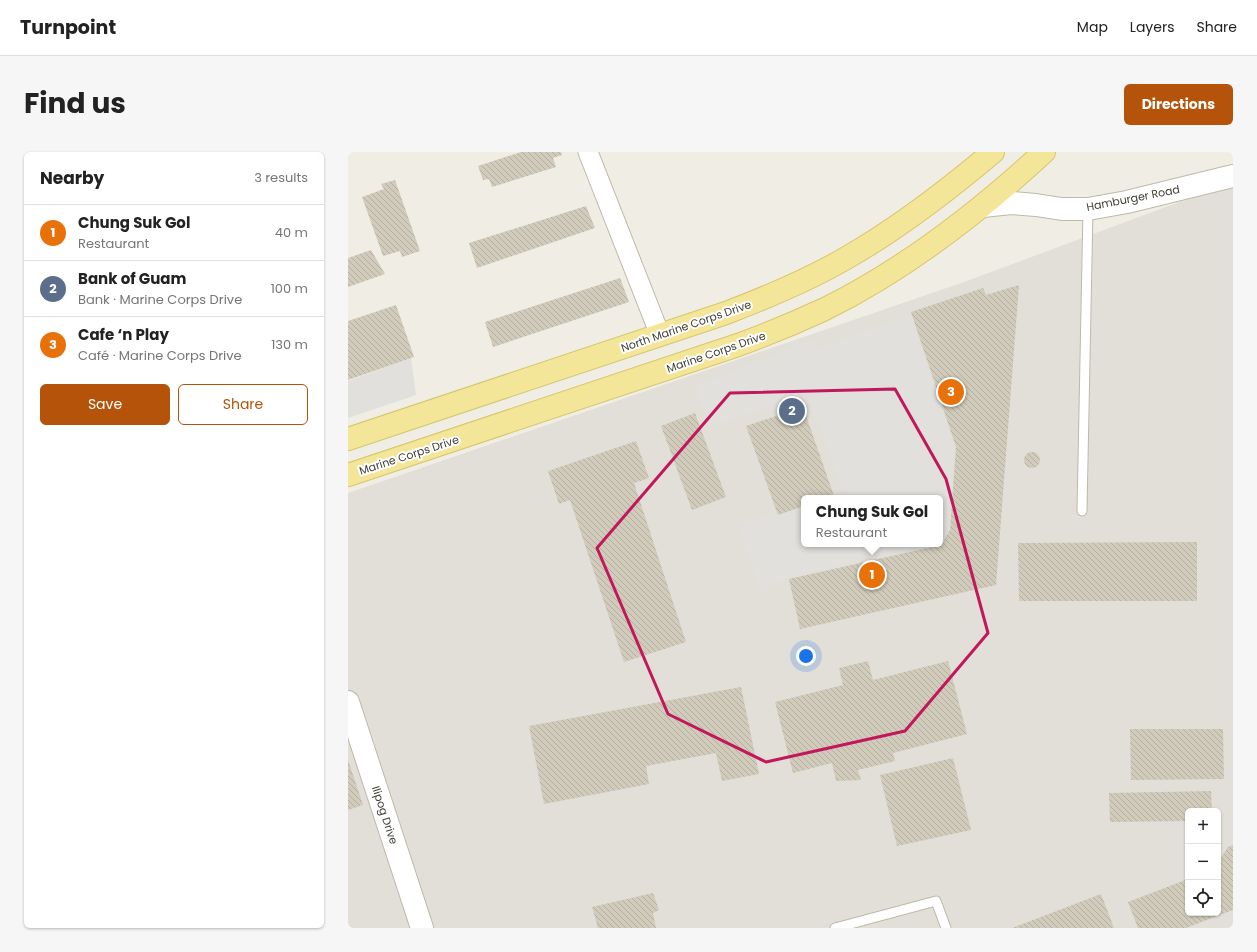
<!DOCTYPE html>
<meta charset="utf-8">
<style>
:root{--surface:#fff;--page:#f6f6f6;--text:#222;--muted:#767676;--line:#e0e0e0;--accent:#b45309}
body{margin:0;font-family:Poppins,sans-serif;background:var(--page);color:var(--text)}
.controls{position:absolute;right:12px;bottom:12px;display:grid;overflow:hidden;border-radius:6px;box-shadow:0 1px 3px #0004}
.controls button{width:36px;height:36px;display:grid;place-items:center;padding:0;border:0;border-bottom:1px solid var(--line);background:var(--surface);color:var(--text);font:20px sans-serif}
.you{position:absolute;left:458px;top:504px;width:14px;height:14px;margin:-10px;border:3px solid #fff;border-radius:50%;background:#1a73e8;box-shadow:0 0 0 6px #1a73e833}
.badge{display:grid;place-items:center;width:26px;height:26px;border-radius:50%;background:var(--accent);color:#fff;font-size:13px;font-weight:700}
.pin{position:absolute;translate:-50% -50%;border:2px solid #fff;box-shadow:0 1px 4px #0006}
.popup{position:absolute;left:453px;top:343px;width:142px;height:52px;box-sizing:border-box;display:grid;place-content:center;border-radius:6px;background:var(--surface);filter:drop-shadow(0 1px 3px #0005);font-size:13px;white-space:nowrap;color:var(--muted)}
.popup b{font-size:15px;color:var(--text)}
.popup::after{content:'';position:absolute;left:50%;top:100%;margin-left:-8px;border:8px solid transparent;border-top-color:var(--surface)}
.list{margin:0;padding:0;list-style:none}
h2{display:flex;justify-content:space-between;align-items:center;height:52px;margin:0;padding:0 16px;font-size:17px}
h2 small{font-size:13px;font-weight:400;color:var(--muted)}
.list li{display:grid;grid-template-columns:26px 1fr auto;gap:12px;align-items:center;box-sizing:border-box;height:56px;padding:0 16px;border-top:1px solid var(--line)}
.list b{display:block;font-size:15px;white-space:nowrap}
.list p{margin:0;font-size:13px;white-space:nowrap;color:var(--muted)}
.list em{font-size:13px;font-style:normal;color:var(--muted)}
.actions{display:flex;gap:8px;padding:12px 16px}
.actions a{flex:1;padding:9px 0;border:1px solid var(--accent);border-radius:6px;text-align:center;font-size:14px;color:var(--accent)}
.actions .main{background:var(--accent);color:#fff}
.icon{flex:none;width:22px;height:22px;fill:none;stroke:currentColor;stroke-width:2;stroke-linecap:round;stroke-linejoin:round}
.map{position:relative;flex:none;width:885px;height:776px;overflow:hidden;border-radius:6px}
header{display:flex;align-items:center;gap:24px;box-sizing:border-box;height:56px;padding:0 20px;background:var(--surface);border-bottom:1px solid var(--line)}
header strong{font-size:19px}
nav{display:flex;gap:22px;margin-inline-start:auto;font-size:14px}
.intro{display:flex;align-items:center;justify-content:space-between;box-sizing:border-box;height:96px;padding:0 24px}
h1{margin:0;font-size:28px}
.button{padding:10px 18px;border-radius:6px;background:var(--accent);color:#fff;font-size:14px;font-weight:700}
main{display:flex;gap:24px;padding:0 24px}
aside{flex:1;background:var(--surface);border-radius:6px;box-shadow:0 1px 3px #0004}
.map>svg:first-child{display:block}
.industrial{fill:#e2dfd9;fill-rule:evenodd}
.parking{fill:#e1e0dc}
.building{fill:url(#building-back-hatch)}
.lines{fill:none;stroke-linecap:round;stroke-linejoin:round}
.service-casing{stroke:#bdb9aa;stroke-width:11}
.minor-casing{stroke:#bdb9aa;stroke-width:21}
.tertiary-casing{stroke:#bdb9aa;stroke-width:24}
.primary-casing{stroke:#d7c56b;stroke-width:24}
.service{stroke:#fff;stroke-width:9}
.minor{stroke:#fff;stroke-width:19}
.tertiary{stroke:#fff;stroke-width:22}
.primary{stroke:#f4e699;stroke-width:22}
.marked{fill:none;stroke:#c2185b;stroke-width:3;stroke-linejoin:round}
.labels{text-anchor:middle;stroke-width:4;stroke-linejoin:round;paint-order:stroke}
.street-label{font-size:11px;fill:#413e34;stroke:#fff}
</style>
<header>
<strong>Turnpoint</strong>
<nav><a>Map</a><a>Layers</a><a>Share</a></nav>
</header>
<div class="intro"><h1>Find us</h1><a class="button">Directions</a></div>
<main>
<aside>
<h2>Nearby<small>3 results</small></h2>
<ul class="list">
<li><span class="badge" style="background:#e8710a">1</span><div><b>Chung Suk Gol</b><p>Restaurant</p></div><em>40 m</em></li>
<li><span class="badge" style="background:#5c6f8a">2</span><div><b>Bank of Guam</b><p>Bank · Marine Corps Drive</p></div><em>100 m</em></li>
<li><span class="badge" style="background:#e8710a">3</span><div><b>Cafe ‘n Play</b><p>Café · Marine Corps Drive</p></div><em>130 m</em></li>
</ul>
<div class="actions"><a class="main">Save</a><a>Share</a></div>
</aside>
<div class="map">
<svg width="885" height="776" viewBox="0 0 885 776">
<defs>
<pattern id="building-back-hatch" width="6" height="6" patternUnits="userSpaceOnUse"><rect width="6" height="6" fill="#d0cbba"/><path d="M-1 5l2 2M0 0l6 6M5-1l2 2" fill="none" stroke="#b4afa0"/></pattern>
</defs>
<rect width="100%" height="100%" fill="#f0eee4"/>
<path class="industrial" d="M885 30V776H0V341L616 130ZM456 346H592V392H456ZM840 659H870V761H840Z"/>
<path class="parking" d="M561 163 606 295 600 374 592 389V346H471L494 338 460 241 361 274 348 234 464 187 470 197Z
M63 206 68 243 0 266V229Z
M456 351V392H584L437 426 413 440 391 373Z"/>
<path class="building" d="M173 0H213L214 3 205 6 208 15 144 35 141 27 135 28 130 14Z
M47 28 72 99 54 105 52 99 35 104 14 45 36 37 33 32Z
M238 54 247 76 129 116 121 91Z
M23 98 37 122 0 135V106Z
M272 126 281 150 145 195 137 170Z
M671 133 648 433 452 477 441 427 593 393 602 378 608 295 563 160 635 136 638 143Z
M48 153 66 205 0 228V169Z
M455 255 486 344 479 346H456V354L430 363 398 274Z
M347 261 378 345 344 358 313 274Z
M288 289 301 326 286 331 338 490 276 510 222 348 211 352 200 319Z
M676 308a8 8 0 1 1 16 0a8 8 0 1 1-16 0Z
M849 390V449H671L670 391Z
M520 509 525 528 600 509 619 582 545 601 547 609 510 618 513 628 488 629 484 611 445 621 427 550 495 533 491 516Z
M393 535 411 622 374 629 368 601 298 614 301 632 196 652 181 574Z
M782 577H875L876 627 783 628Z
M605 606 623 678 549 694 532 623Z
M0 608 15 653 0 658Z
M863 639 864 659H840V669L762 670 761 641Z
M885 693V758L838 776H790L780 750 840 727V761H870V710L880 695Z
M305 741 311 758 305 761 308 776H250L244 755Z
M753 742 766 776H664Z"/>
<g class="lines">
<defs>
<path id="service" d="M734 359 740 57
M487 776 588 749 598 776"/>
<path id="minor" d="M240 0 312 183"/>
<path id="tertiary" d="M635 54 663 51 688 53 714 57H740L779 50 885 24
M0 550 74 776"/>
<path id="primary" d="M0 287 378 161C420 145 461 128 500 105 552 75 600 38 645 0
M0 323 390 193C420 182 449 170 477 157 558 117 631 60 696 0"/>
</defs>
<use href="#service" class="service-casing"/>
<use href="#minor" class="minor-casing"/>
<use href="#tertiary" class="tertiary-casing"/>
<use href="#primary" class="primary-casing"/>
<use href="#service" class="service"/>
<use href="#minor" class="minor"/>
<use href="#tertiary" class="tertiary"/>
<use href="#primary" class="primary"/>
</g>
<path class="marked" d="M547 237 598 327 640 481 557 579 418 610 320 562 249 396 382 241Z"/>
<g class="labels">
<g class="street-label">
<text transform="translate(785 46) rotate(-11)" y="4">Hamburger Road</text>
<text transform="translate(338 174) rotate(-19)" y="4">North Marine Corps Drive</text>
<text transform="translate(368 200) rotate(-19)" y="4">Marine Corps Drive</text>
<text transform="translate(61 303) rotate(-18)" y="4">Marine Corps Drive</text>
<text transform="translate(37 663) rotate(72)" y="4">Ilipog Drive</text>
</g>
</g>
</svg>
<div class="controls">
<button>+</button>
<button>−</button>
<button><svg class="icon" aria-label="locate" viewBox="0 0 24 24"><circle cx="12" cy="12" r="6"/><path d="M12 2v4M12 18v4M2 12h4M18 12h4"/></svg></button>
</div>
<div class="you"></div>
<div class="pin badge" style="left:524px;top:423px;background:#e8710a">1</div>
<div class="popup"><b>Chung Suk Gol</b>Restaurant</div>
<div class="pin badge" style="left:444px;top:259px;background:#5c6f8a">2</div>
<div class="pin badge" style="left:603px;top:240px;background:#e8710a">3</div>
</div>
</main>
